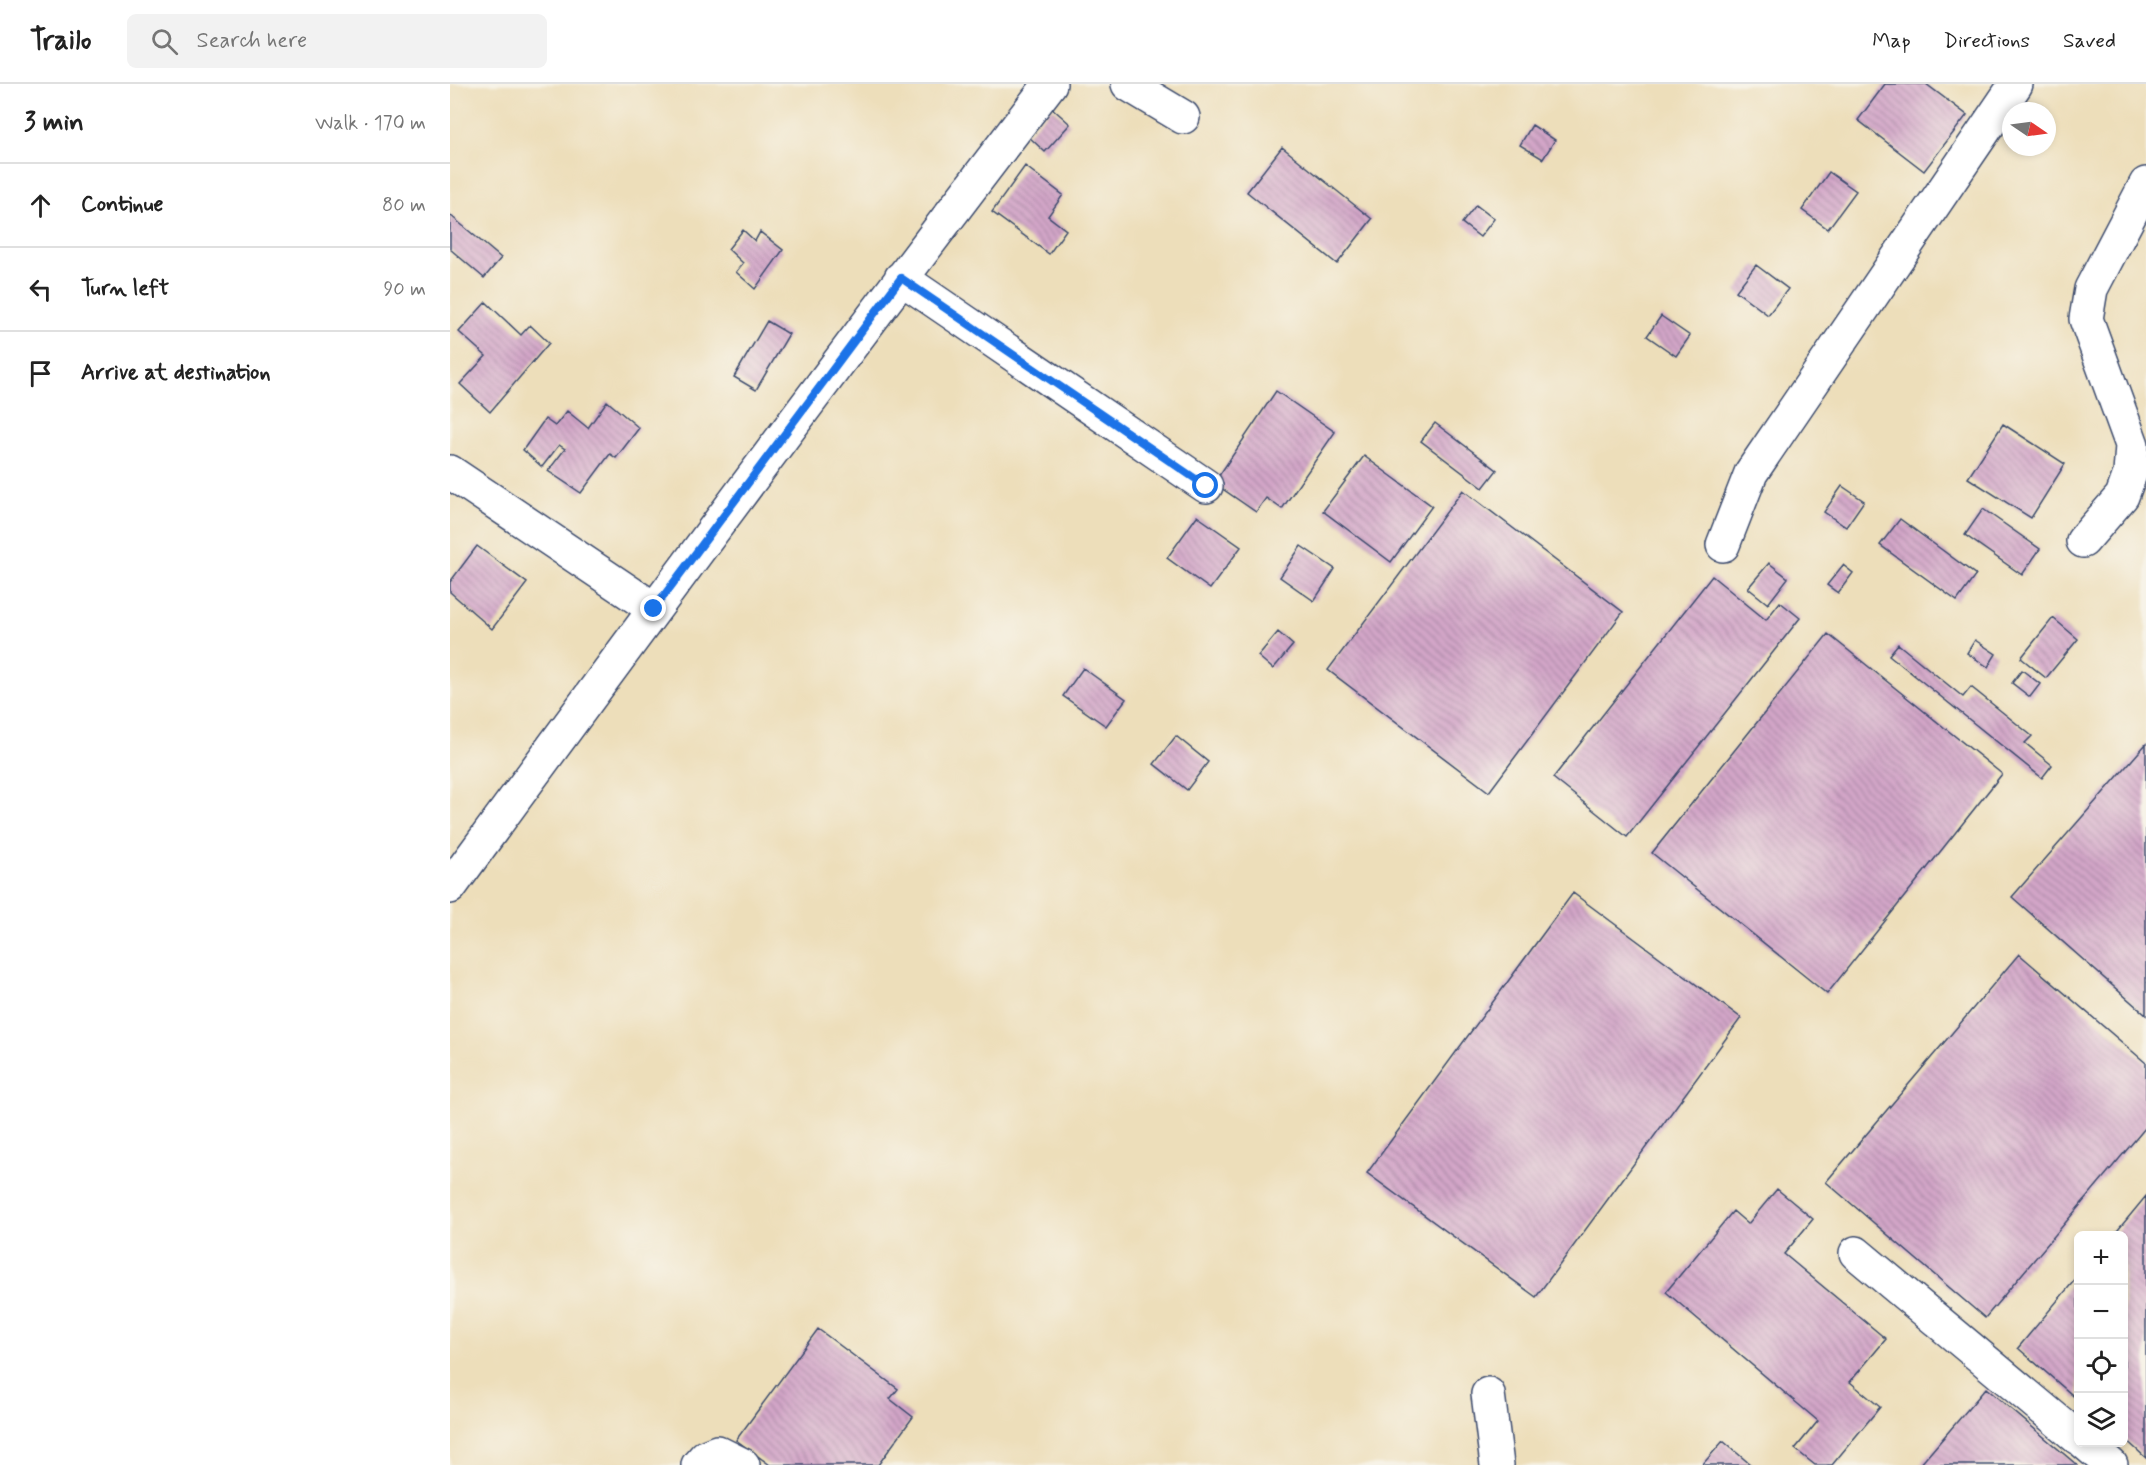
<!DOCTYPE html>
<meta charset="utf-8">
<style>
:root{--surface:#fff;--page:#f2f2f2;--text:#222;--muted:#767676;--line:#e0e0e0}
body{margin:0;font-family:Mynerve,sans-serif;background:var(--page);color:var(--text)}
.controls{position:absolute;right:18px;bottom:18px;display:grid;overflow:hidden;border-radius:9px;box-shadow:0 3px 9px #0003}
.controls button{width:54px;height:54px;display:grid;place-items:center;padding:0;border:0;border-bottom:2px solid var(--line);background:var(--surface);color:var(--text);font:30px sans-serif}
.compass{position:absolute;left:1552px;top:18px;width:54px;height:54px;border-radius:50%;background:var(--surface);box-shadow:0 3px 9px #0003;rotate:103deg}
.stop{position:absolute;width:18px;height:18px;margin:-14px;border:4px solid #1a73e8;border-radius:50%;background:#fff}
.stop.end{background:#1a73e8;border-color:#fff;box-shadow:0 2px 6px #0008}
.list{margin:0;padding:0;list-style:none}
h2{display:flex;justify-content:space-between;align-items:center;height:78px;margin:0;padding:0 24px;font-size:26px}
h2 small{font-size:20px;font-weight:400;color:var(--muted)}
.list li{display:grid;grid-template-columns:39px 1fr auto;gap:18px;align-items:center;box-sizing:border-box;height:84px;padding:0 24px;border-top:2px solid var(--line)}
.list b{display:block;font-size:22px;white-space:nowrap}
.list em{font-size:20px;font-style:normal;color:var(--muted)}
.icon{flex:none;width:33px;height:33px;fill:none;stroke:currentColor;stroke-width:2;stroke-linecap:round;stroke-linejoin:round}
.map{position:relative;flex:none;width:1696px;height:1381px;overflow:hidden}
header{display:flex;align-items:center;gap:36px;box-sizing:border-box;height:84px;padding:0 30px;background:var(--surface);border-bottom:2px solid var(--line)}
header strong{font-size:28px}
nav{display:flex;gap:33px;margin-inline-start:auto;font-size:21px}
.search{width:420px;height:54px;background:var(--page);display:flex;align-items:center;gap:15px;box-sizing:border-box;padding:0 21px;border-radius:9px;color:var(--muted);font-size:22px}
main{display:flex}
aside{flex:1;background:var(--surface)}
.map>svg:first-child{display:block}
.building{fill:url(#building-back-hatch)}
.lines{fill:none;stroke-linecap:round;stroke-linejoin:round}
.minor-casing{stroke:#3a496c;stroke-width:36}
.minor{stroke:#fff;stroke-width:33}
.route{stroke:#1a73e8;stroke-width:8}
</style>
<header>
<strong>Trailo</strong>
<div class="search"><svg class="icon" aria-label="search" viewBox="0 0 24 24"><circle cx="10" cy="10" r="6"/><path d="M15 15l6 6"/></svg>Search here</div>
<nav><a>Map</a><a>Directions</a><a>Saved</a></nav>
</header>
<main>
<aside>
<h2>3 min<small>Walk · 170 m</small></h2>
<ul class="list">
<li><svg class="icon" aria-label="ahead" viewBox="0 0 24 24"><path d="M12 20V5M6 11l6-6 6 6"/></svg><div><b>Continue</b></div><em>80 m</em></li>
<li><svg class="icon" aria-label="left" viewBox="0 0 24 24"><path d="M17 20v-9H6M10 6l-5 5 5 5"/></svg><div><b>Turn left</b></div><em>90 m</em></li>
<li><svg class="icon" aria-label="arrive" viewBox="0 0 24 24"><path d="M6 21V4h12l-3 4 3 4H6"/></svg><div><b>Arrive at destination</b></div></li>
</ul>
</aside>
<div class="map">
<svg width="1696" height="1381" viewBox="0 0 1696 1381">
<defs>
<pattern id="building-back-hatch" width="6" height="6" patternUnits="userSpaceOnUse" patternTransform="scale(1.5)"><rect width="6" height="6" fill="#d3a6c8"/><path d="M-1 5l2 2M0 0l6 6M5-1l2 2" fill="none" stroke="#aa88a6"/></pattern>
</defs>
<rect width="100%" height="100%" fill="#f7f3e8"/>
<filter id="ink" filterUnits="userSpaceOnUse"><feTurbulence type="fractalNoise" baseFrequency=".0167" numOctaves="2"/><feDisplacementMap in="SourceGraphic" scale="12" xChannelSelector="R" yChannelSelector="G"/><feConvolveMatrix kernelMatrix="1 2 1 2 8 2 1 2 1" color-interpolation-filters="sRGB"/></filter>
<filter id="wash" filterUnits="userSpaceOnUse"><feTurbulence type="fractalNoise" baseFrequency=".008" numOctaves="4" result="noise"/><feDisplacementMap in="SourceGraphic" scale="24" xChannelSelector="R" yChannelSelector="G"/><feGaussianBlur stdDeviation="1.35" result="paint"/><feColorMatrix in="noise" values="0 0 0 0 0 0 0 0 0 0 0 0 0 0 0 0 0 1.4 0 .05"/><feComposite in="paint" operator="in"/></filter>
<g filter="url(#wash)">
<rect width="100%" height="100%" fill="#eddeba"/>
<g id="blocks">
<path class="building" d="M1435 0H1476L1517 31 1474 87 1408 36Z
M602 24 620 40 595 68 577 51Z
M1082 41 1105 56 1093 75 1070 61Z
M832 63 922 135 887 180 797 108Z
M575 82 613 111 598 132 616 146 599 170 542 128Z
M1379 88 1406 107 1378 145 1352 126Z
M1026 121 1044 135 1030 153 1012 139Z
M0 131 51 174 34 194 0 165Z
M293 146 305 157 310 148 333 166 305 205 286 188 293 179 278 165Z
M1306 181 1338 205 1318 231 1286 207Z
M36 218 71 251 80 241 99 259 40 328 10 300 36 272 9 248Z
M1211 232 1240 252 1226 272 1197 252Z
M317 237 339 250 306 306 284 293Z
M826 307 885 348 832 425 816 414 806 428 764 399Z
M157 317 189 344 166 374 160 370 131 409 98 387 115 365 109 361 92 383 73 366 95 335 105 342 117 327 138 344Z
M985 339 1047 386 1033 404 971 357Z
M1553 340 1615 380 1581 434 1518 394Z
M914 372 982 422 941 478 873 427Z
M1392 402 1414 417 1396 443 1374 428Z
M1013 406 1173 528 1039 708 878 586Z
M1533 425 1590 465 1572 491 1515 451Z
M747 432 791 463 760 505 717 474Z
M1450 435 1526 491 1507 517 1430 461Z
M27 462 77 499 42 545 0 508V498Z
M851 462 885 485 864 517 830 493Z
M1319 479 1338 494 1318 520 1298 504Z
M1393 481 1403 489 1388 509 1377 501Z
M1262 492 1316 536 1330 518 1350 534 1177 753 1103 694Z
M1603 534 1628 555 1596 594 1571 574Z
M828 548 843 561 823 585 808 572Z
M1378 550 1552 690 1377 910 1202 769Z
M1525 556 1546 570 1538 583 1517 569Z
M1448 560 1513 613 1521 603 1582 652 1575 659 1602 681 1592 694 1439 571Z
M633 584 676 615 656 642 613 612Z
M1572 586 1590 600 1580 613 1562 599Z
M726 652 758 678 737 706 704 680Z
M1696 660V931L1562 813Z
M1123 809 1291 934 1086 1213 917 1089Z
M1569 870 1696 979V1043L1535 1234 1376 1098Z
M1327 1105 1363 1135 1334 1170 1436 1255 1400 1298 1430 1323 1382 1381H1365L1345 1365 1368 1337 1216 1208 1283 1127 1298 1140Z
M1696 1112V1374L1674 1354V1152H1663Z
M1628 1192V1316L1568 1264Z
M368 1245 448 1305 440 1315 463 1333 428 1381H320L286 1356Z
M1536 1304 1627 1381H1470Z
M1273 1357 1301 1381H1252Z"/>
</g>
</g>
<g filter="url(#ink)">
<use href="#blocks" fill-opacity="0" stroke="#3a496c" stroke-width="1.5"/>
<g class="lines">
<defs>
<path id="minor" d="M678 0 733 33
M451 194 756 402
M0 388 204 525
M1633 457 1672 412 1680 390 1682 361 1636 235 1641 205 1696 100
M1273 461 1301 389 1566 0
M0 803C198 533 396 265 600 0
M1406 1169 1628 1354
M1038 1310 1047 1381
M1634 1358 1661 1381
M248 1381 255 1373 267 1368 293 1381"/>
</defs>
<use href="#minor" class="minor-casing"/>
<use href="#minor" class="minor"/>
</g>
</g>
<g class="lines" filter="url(#ink)">
<path class="route" d="M204 525 451 194 756 402"/>
</g>
</svg>
<div class="controls">
<button>+</button>
<button>−</button>
<button><svg class="icon" aria-label="locate" viewBox="0 0 24 24"><circle cx="12" cy="12" r="6"/><path d="M12 2v4M12 18v4M2 12h4M18 12h4"/></svg></button>
<button><svg class="icon" aria-label="layers" viewBox="0 0 24 24"><path d="M12 4l9 5-9 5-9-5zM3 14l9 5 9-5"/></svg></button>
</div>
<svg class="compass" viewBox="-18 -18 36 36"><path d="M0-13l5 13h-10z" fill="#e53935"/><path d="M0 13l5-13h-10z" fill="#767676"/></svg>
<div class="stop" style="left:756px;top:402px"></div>
<div class="stop end" style="left:204px;top:525px"></div>
</div>
</main>
